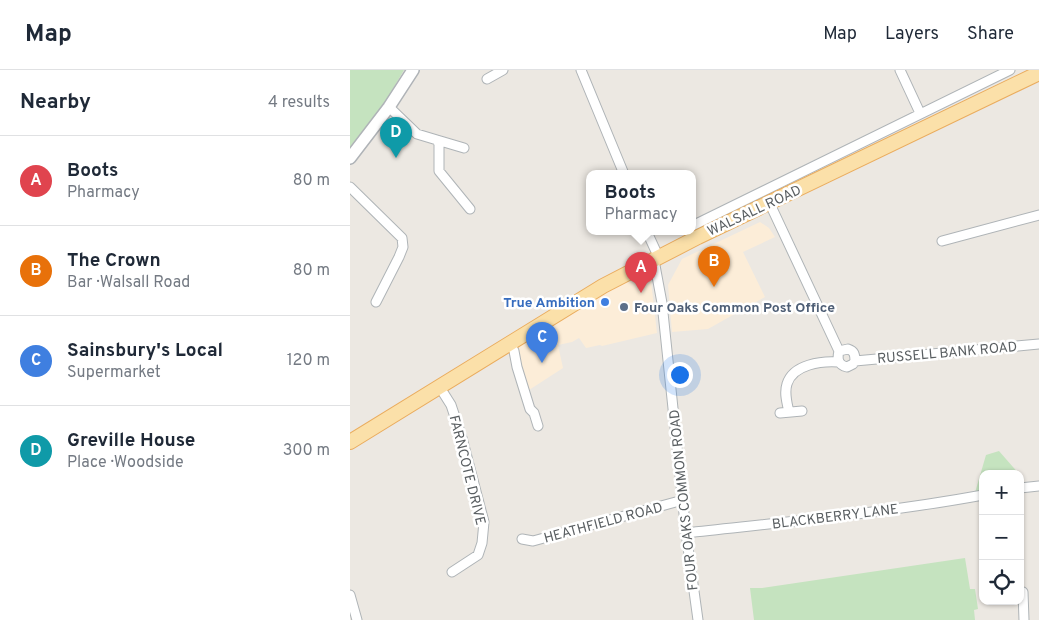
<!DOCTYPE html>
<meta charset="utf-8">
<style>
:root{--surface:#fff;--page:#f6f6f7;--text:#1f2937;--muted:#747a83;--line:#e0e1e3;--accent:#b45309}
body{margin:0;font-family:Overpass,sans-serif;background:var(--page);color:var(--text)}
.controls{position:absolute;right:15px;bottom:15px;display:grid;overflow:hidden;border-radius:10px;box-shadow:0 1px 4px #0004}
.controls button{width:45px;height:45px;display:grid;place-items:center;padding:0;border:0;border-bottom:1px solid var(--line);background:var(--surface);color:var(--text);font:25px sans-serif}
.you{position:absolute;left:329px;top:304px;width:18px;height:18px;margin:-12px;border:4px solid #fff;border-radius:50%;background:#1a73e8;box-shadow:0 0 0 8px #1a73e833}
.badge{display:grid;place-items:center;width:32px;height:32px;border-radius:50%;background:var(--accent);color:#fff;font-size:16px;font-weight:700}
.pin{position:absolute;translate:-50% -41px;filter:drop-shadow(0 1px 2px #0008)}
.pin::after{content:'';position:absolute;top:26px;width:18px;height:15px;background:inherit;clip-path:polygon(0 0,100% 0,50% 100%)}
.popup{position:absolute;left:236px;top:100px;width:110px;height:65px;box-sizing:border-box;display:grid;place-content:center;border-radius:10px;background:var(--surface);filter:drop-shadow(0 1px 4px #0005);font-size:16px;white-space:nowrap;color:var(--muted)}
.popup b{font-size:19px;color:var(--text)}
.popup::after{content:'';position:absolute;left:50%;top:100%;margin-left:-10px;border:10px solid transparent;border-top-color:var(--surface)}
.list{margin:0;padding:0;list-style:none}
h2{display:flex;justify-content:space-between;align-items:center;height:65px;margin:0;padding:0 20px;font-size:21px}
h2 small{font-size:16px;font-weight:400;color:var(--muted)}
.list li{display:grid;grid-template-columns:32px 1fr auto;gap:15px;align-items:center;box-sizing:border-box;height:90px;padding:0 20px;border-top:1px solid var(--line)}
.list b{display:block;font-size:19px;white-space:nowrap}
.list p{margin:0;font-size:16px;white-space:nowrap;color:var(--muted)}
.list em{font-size:16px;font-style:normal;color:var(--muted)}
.icon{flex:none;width:28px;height:28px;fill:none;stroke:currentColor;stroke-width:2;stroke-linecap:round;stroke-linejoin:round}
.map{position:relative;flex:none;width:689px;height:550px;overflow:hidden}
header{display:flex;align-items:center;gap:30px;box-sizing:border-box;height:70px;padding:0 25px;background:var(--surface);border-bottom:1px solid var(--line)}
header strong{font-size:24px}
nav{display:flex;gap:28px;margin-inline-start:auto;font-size:18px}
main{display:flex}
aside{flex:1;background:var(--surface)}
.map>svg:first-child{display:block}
.commercial{fill:#fcedd8}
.green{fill:#c5e3bf}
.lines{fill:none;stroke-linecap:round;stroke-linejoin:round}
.minor-casing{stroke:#afb4b7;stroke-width:11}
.secondary-casing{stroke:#afb3b7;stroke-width:14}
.primary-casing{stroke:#eaac5e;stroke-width:16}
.minor{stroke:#fff;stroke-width:9}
.secondary{stroke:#fff;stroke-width:11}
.primary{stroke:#fbe0a9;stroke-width:14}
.shop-dot{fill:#3f7fe0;stroke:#fff;stroke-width:2}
.service-dot{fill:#5c6f8a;stroke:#fff;stroke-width:2}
.labels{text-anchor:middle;stroke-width:5;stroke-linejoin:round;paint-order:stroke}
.street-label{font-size:14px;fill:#5a5f62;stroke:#fff}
.shop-label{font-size:14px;font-weight:bold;fill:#366cbe;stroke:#fff;text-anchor:end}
.service-label{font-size:14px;font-weight:bold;fill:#4e5e75;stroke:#fff;text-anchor:start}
</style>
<header>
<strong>Map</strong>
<nav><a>Map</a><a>Layers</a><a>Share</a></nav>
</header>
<main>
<aside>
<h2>Nearby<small>4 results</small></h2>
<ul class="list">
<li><span class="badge" style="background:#e0444e">A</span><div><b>Boots</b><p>Pharmacy</p></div><em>80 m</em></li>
<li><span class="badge" style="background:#e8710a">B</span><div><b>The Crown</b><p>Bar · Walsall Road</p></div><em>80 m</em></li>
<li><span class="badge" style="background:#3f7fe0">C</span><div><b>Sainsbury's Local</b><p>Supermarket</p></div><em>120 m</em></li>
<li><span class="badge" style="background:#0f9aa8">D</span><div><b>Greville House</b><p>Place · Woodside</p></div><em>300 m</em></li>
</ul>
</aside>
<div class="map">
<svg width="689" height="550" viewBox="0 0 689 550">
<rect width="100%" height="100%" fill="#ece8e2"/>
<path class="commercial" d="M410 152 419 158 425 167 393 182 415 227 358 259 322 262 318 215 332 189Z
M296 200 299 203 301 211 307 263 252 276 250 275 236 278 229 268 222 272 208 275 213 298 179 320 168 289 167 277 241 229Z"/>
<path class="green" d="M0 0H54L34 34 0 77Z
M649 381 669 404H633V425L624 426 636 385Z
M615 488 620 519H625L628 539 624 540 625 550H404L400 518H412Z"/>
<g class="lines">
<defs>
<path id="minor" d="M231 0 274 104
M550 0 570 43
M137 9 153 0
M39 37 67 64 87 70 89 74V101L120 139
M87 70 114 78
M0 117 52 168 53 177 49 187 26 232
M420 134 489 281C487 289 488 295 497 297L503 294 505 291C505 284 504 281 498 279L489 281
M342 156 660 0
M297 162 309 188
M592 171 689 145
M304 190 312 233 336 463 348 550
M160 273 164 281 167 297 180 339 184 343 188 356
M505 291 689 274
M89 316 101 335 112 368 134 452 132 473 128 485 102 502
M439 342C437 333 434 323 437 314 443 294 472 291 488 292
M430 343 452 341
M670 418 689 416
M336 463C435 452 535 443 633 425
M172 469 183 471 333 430
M673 522 674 550
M0 525 7 550"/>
<path id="secondary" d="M0 88 39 37 63 0"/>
<path id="primary" d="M0 372 253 216 348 167 689 3"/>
</defs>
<use href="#minor" class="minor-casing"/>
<use href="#secondary" class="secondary-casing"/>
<use href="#primary" class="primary-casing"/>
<use href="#minor" class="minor"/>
<use href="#secondary" class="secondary"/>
<use href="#primary" class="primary"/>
</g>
<circle class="shop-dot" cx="255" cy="232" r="5"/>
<circle class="service-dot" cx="274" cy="237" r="5"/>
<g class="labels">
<g class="street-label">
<text transform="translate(404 140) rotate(-25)" y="5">WALSALL ROAD</text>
<text transform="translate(597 282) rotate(-5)" y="5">RUSSELL BANK ROAD</text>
<text transform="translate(118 400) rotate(76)" y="5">FARNCOTE DRIVE</text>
<text transform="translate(333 430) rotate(-96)" y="5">FOUR OAKS COMMON ROAD</text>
<text transform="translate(485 446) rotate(-7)" y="5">BLACKBERRY LANE</text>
<text transform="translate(253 452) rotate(-15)" y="5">HEATHFIELD ROAD</text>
</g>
<g class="shop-label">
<text x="245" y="237">True Ambition</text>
</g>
<g class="service-label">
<text x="284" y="242">Four Oaks Common Post Office</text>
</g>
</g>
</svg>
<div class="controls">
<button>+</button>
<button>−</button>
<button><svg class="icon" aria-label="locate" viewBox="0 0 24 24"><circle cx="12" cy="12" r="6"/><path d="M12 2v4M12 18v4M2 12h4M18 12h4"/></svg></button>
</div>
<div class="you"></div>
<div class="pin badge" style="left:291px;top:223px;background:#e0444e">A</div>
<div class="popup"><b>Boots</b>Pharmacy</div>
<div class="pin badge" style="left:364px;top:217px;background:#e8710a">B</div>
<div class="pin badge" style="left:192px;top:293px;background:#3f7fe0">C</div>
<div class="pin badge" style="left:46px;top:88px;background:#0f9aa8">D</div>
</div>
</main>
